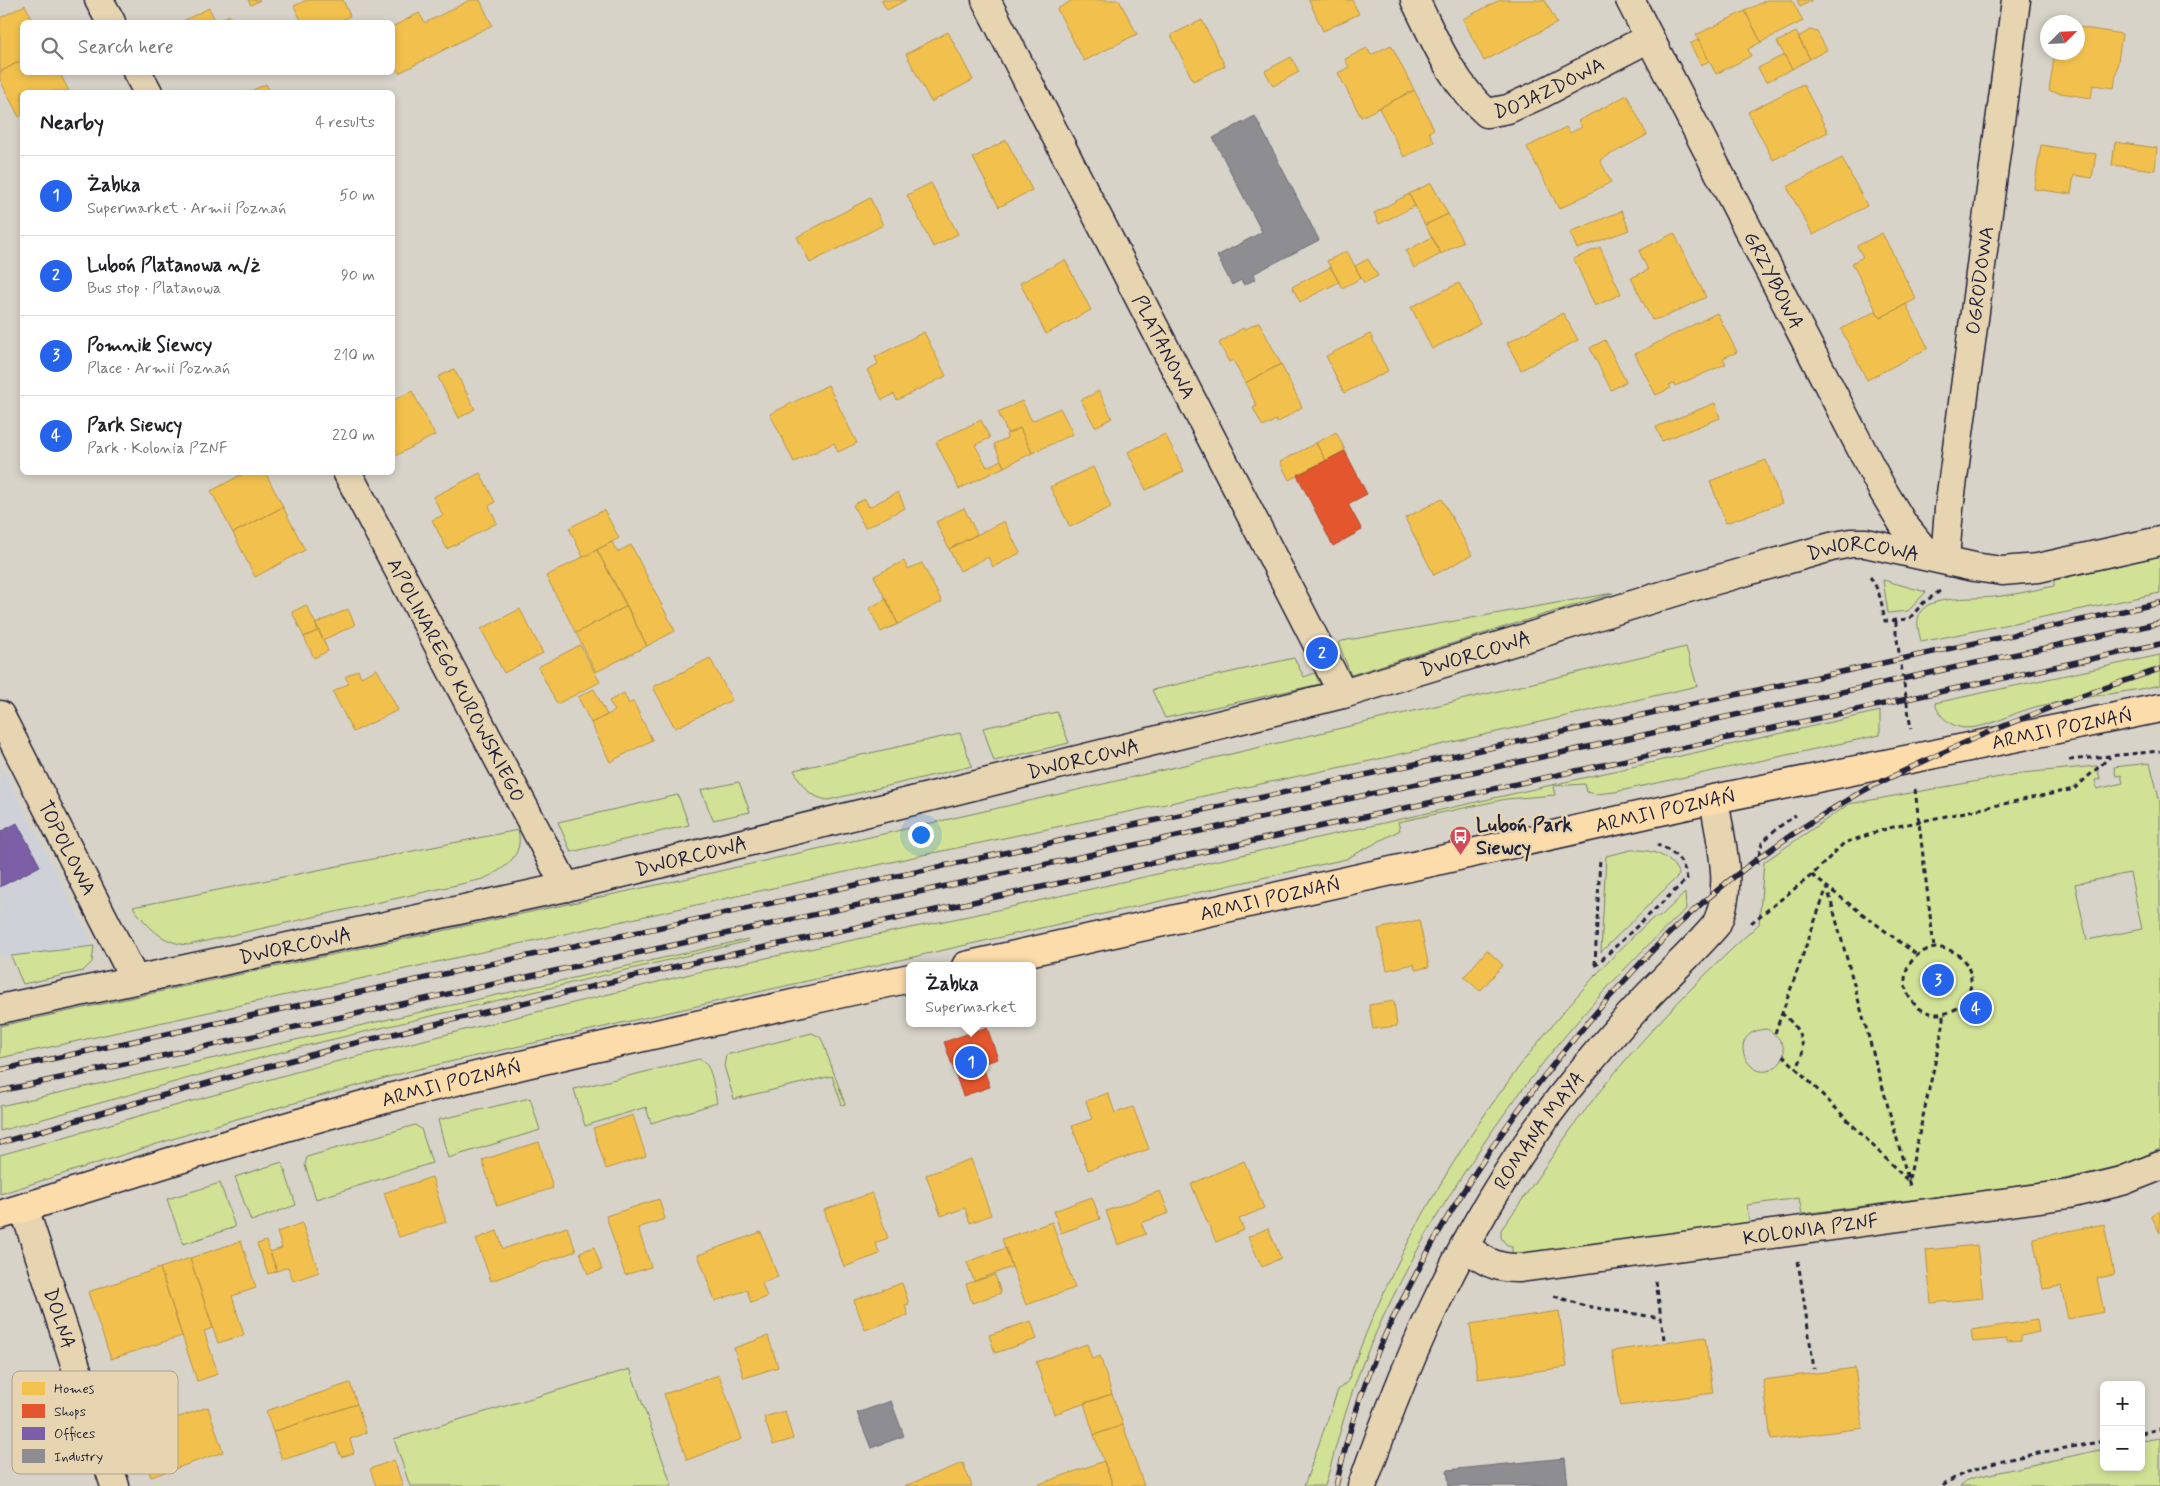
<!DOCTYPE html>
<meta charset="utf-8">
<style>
:root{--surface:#fff;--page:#f6f6f6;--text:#202124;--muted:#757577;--line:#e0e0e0;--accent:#2563eb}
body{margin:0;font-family:Mynerve,sans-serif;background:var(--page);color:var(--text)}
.controls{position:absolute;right:15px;bottom:15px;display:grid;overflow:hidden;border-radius:8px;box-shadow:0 2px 8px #0003}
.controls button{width:45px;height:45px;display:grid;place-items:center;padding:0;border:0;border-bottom:1px solid var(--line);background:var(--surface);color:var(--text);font:25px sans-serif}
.compass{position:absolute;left:2040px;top:15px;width:45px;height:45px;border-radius:50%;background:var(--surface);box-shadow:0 2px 8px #0003;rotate:66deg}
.you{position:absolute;left:920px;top:834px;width:18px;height:18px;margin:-12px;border:4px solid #fff;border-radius:50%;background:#1a73e8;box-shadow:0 0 0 8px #1a73e833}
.badge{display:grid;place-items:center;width:32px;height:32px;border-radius:50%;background:var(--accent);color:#fff;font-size:16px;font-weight:700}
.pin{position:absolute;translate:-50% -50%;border:2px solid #fff;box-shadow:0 1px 5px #0006}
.popup{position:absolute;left:906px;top:962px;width:130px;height:65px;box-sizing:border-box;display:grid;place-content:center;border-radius:8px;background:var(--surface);filter:drop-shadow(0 1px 4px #0005);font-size:16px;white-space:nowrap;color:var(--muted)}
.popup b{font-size:19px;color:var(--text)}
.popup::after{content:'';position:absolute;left:50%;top:100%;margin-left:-10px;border:10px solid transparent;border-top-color:var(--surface)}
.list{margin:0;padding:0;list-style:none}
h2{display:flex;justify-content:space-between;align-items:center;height:65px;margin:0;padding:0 20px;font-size:21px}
h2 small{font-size:16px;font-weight:400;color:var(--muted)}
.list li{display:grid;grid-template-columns:32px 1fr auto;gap:15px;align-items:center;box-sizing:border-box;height:80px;padding:0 20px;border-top:1px solid var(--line)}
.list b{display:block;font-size:19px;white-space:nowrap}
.list p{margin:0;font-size:16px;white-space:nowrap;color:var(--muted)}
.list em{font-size:16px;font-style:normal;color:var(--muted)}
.icon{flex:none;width:28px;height:28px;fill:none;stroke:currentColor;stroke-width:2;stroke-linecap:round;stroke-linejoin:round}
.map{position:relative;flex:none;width:2160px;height:1486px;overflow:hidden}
.search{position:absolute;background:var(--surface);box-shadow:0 2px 8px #0003;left:20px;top:20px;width:375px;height:55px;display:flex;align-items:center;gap:12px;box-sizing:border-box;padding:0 18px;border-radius:8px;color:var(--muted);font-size:19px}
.panel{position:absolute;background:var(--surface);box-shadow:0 2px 8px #0003;left:20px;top:90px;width:375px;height:385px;border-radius:8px}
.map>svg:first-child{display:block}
.built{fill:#ced2d8}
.green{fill:#d1e296;stroke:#7a8268;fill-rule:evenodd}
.homes{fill:#f2c14e;stroke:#b49148}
.shops{fill:#e4572e;stroke:#aa4732}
.offices{fill:#7b5ea7;stroke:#604c87}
.industry{fill:#8d8d92;stroke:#6d6d78}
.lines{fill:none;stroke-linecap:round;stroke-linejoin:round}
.minor-casing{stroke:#22223b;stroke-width:31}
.major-casing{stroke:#22223b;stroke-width:31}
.path{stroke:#22223b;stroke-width:3;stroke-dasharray:5 4;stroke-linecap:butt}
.minor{stroke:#e7d5b2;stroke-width:28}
.major{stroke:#fddcac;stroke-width:28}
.rail-casing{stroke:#22223b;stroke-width:5.5}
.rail{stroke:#e7d5b2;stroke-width:4;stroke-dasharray:11;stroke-linecap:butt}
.labels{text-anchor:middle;stroke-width:5;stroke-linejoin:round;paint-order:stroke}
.street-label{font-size:20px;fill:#22223b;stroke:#e7d5b2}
.poi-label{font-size:20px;font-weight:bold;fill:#22223b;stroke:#e7d5b2;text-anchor:start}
.key{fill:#e7d5b2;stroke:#ac9f8e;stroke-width:1}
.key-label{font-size:14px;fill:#22223b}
</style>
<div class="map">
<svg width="2160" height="1486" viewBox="0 0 2160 1486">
<rect width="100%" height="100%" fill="#d8d3c8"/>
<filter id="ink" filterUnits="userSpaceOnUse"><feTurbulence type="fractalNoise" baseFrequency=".02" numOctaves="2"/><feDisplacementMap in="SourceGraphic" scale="10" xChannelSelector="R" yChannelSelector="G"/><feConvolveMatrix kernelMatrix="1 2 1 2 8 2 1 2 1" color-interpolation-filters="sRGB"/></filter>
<g filter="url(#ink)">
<path class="built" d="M0 763 94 946 0 958Z"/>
<path class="green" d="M2160 556V593L1921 642C1919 631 1914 618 1923 609 1935 596 1976 599 1994 597 2014 595 2034 590 2054 586V580Z
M1883 580 1926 592 1908 611 1888 613Z
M1613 593 1351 675 1338 643 1342 641Z
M1686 647 1697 686 1370 761 923 855 0 1058V1026L689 878 1095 786Z
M2160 655V685C2119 694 2076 697 2035 707 2011 713 1990 728 1965 728 1951 727 1938 716 1935 703Z
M1294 658 1304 677 1315 673 1320 684 1165 718 1152 690Z
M1880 711V735L1615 792 1596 794 1587 792 1585 784 1553 786 1555 795 1506 799 1398 822 1400 830 1346 859 414 1070 229 1121 0 1194V1155L303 1070 694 973 1002 909Z
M1057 712 1069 743 994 761 983 728Z
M960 733 972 766 828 800C809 797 802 786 794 770Z
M2150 763 2160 802V1149L2123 1165 2056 1181 1802 1214 1799 1198 1747 1205 1749 1223 1512 1257V1247L1506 1244 1501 1238V1230C1527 1194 1551 1157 1577 1121 1630 1049 1693 984 1759 924L1764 862 1849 804 2023 773 2097 766 2100 779 2095 780 2097 789 2123 783 2121 775 2116 776 2114 767ZM2130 873 2142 929 2087 940 2075 884ZM1767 1029C1780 1036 1791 1051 1779 1064 1752 1092 1720 1031 1767 1029Z
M739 782 750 812 713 820 701 790Z
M678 795 689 825 571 852 558 822Z
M518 830C525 856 503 870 483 879L188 945C162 943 148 927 133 907Z
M1631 850C1650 849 1672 855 1679 875L1601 952 1606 856Z
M1685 893 1686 909C1558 1026 1439 1187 1370 1346 1350 1391 1338 1439 1325 1486H1304L1338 1390 1348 1381C1407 1212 1518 1046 1647 923L1655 917H1660Z
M748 939 749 941 296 1048 0 1131V1106Z
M94 946 92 962 83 971 23 984 11 956Z
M812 1033 820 1037 822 1040 845 1104 842 1105 832 1076 734 1099 724 1066 726 1055Z
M699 1059C713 1063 714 1091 717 1103L651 1123 646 1107 585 1126 574 1089Z
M530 1098 540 1130 448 1158 438 1120Z
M415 1125 421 1129 432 1163 316 1199 305 1165 307 1157Z
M282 1162 296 1205 251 1221 235 1177Z
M220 1183 235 1227 183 1244 167 1199Z
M630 1369 672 1486H410L394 1439Z
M2160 1438V1486H1960L1966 1481 1976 1477 2104 1449V1467H2141V1441Z"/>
<path class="homes" d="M248 0H260L251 5Z
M307 0H343L350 16 337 22H302L294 6Z
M470 0H480L492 25 399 73 392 61V27L419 13 425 23Z
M881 0H906L887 10Z
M1073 0H1119L1137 34 1084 61 1057 9Z
M1309 0H1352L1359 14 1323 31Z
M1500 0H1545L1557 23 1484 61 1463 19Z
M1767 0H1792L1803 21 1761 42 1745 11Z
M1797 0H1811V1L1800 7Z
M25 5 34 22H22V60L0 72V18Z
M209 8 216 22 229 15 233 22H181Z
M1745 11 1761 42 1748 49 1751 56 1716 74 1696 35Z
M1202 20 1225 66 1193 81 1171 35Z
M2078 27 2122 34 2114 88 2093 85 2091 98 2049 91 2055 52H2078Z
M1810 30 1817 32 1827 50 1810 59 1798 37Z
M948 32 973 80 931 102 906 54Z
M1796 32 1810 59 1792 69 1777 42Z
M1699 39 1709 61 1701 65 1690 44Z
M1391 45 1414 90 1361 117 1338 73 1349 67 1345 59 1367 48 1371 55Z
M1784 55 1792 69 1766 82 1758 68Z
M1291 57 1299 72 1273 86 1265 71Z
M22 60V72H59L69 91 22 92V115L19 117 0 80V72Z
M266 84 270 92H249Z
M1803 84 1828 132 1773 160 1748 112Z
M1414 90 1434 129 1429 132 1434 142 1404 157 1379 108Z
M1627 95 1647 135 1600 160 1611 182 1559 209 1527 147 1566 127 1570 133 1582 127 1578 121Z
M1006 140 1032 190 999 207 973 158Z
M2115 142 2157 148 2155 170 2112 165Z
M2041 145 2096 154 2092 178 2074 175 2071 194 2034 189Z
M1842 158 1867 206 1813 235 1787 187Z
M931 183 958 234 933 247 907 195Z
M1431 183 1448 214 1425 225 1409 194Z
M1409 194 1415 206 1379 224 1374 213Z
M870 198 883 225 810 263 797 237Z
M1622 211 1629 230 1577 249 1570 232Z
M1448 214 1463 242 1441 254 1425 225Z
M1674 233 1706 297 1665 317 1652 320 1631 278 1648 270 1639 251Z
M1882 233 1916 299 1880 318 1852 263 1863 257 1857 246Z
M1432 237 1441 254 1414 268 1406 251Z
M1600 247 1621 294 1595 306 1574 259Z
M1347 251 1361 278 1342 288 1327 261Z
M1368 259 1378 276 1364 283 1355 266Z
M1065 260 1091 310 1046 334 1020 283Z
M1331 267 1339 282 1300 302 1292 287Z
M1459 283 1480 324 1432 349 1411 307Z
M1906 304 1928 348 1867 380 1841 329 1876 311 1880 318Z
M1563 313 1578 340 1521 370 1507 343Z
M1717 313 1737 352 1723 358 1726 364 1675 386 1674 383 1669 385 1671 388 1656 395 1635 354Z
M1259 322 1281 364 1245 383 1233 360 1229 362 1219 343 1243 328 1244 330Z
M924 332 946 376 897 400 894 394 882 400 867 370 878 364 875 357Z
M1370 334 1388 371 1344 393 1326 356Z
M1605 340 1626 382 1611 390 1590 348Z
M1281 364 1302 407 1277 423 1276 420 1263 427 1253 408 1257 406 1245 383Z
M454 369 475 409 459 418 438 377Z
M828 385 857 443 838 452 834 443 794 462 770 414Z
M412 391 435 435 395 456 392 452V401Z
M1099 391 1112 418 1095 427 1081 400Z
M1022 401 1032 421 1060 408 1073 434 1032 453 1020 428 1008 434 998 412Z
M1715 403 1720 418 1662 441 1656 427Z
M981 420 990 438 975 445 987 467 1001 460 1004 467 959 489 936 442Z
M1020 428 1032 453 1004 467 994 444 1007 438 1006 434Z
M1336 432 1345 450 1326 461 1316 443Z
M1165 434 1184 471 1146 490 1128 452Z
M1316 443 1326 461 1289 480 1280 462Z
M1766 460 1782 503 1726 523 1710 481Z
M1093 467 1111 507 1070 527 1050 487Z
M246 472H265L283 507 233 533 211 491Z
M480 473 495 502 489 506 497 523 447 549 432 520 443 515 433 497Z
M898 492 905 508 865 528 853 505 865 499 869 507Z
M1442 499 1472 555 1434 575 1405 518Z
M283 507 305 550 255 577 233 533Z
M964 508 977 534 949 549 936 522Z
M604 510 619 538 583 557 569 528Z
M1004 521 1020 553 993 567 988 557 960 571 949 549Z
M612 542 617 552 631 545 675 631 647 646 597 550Z
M597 550 627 606 576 633 546 576Z
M904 561 908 569 922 563 942 602 898 624 874 576Z
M886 599 898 624 881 632 869 608Z
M306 605 319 630 304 637 292 612Z
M627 606 647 646 596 672 576 633Z
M348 609 355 625 323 640 315 624Z
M520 609 543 653 504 673 481 629Z
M319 630 328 651 314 658 304 637Z
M580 645 600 682 557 704 538 667Z
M710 658 732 700 675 728 653 687Z
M377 669 398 710 353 732 333 692 349 683 345 677 358 670 361 677Z
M594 689 607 715 591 723 578 697Z
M624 693 629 704 633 701 652 740 610 762 591 723 615 711 609 701Z
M1419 920 1429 967 1415 970 1414 964 1387 970 1378 929Z
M1487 950 1503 965 1480 991 1464 977Z
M1394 1001 1397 1026 1373 1029 1369 1005Z
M1108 1093 1115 1113 1133 1107 1149 1149 1088 1170 1072 1126 1092 1119 1086 1101Z
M633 1115 646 1156 606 1169 593 1128Z
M539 1142 553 1188 497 1206 482 1160Z
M971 1159 991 1215 970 1223 965 1208 941 1216 926 1175Z
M1244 1161 1264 1208 1239 1219 1244 1230 1216 1242 1191 1184Z
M432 1177 446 1222 399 1237 384 1193Z
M1160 1191 1169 1213 1141 1223 1146 1234 1118 1245 1106 1211Z
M872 1193 888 1238 875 1243 880 1254 844 1267 824 1210Z
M1092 1197 1100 1219 1061 1233 1054 1211Z
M659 1199 665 1219 638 1228 651 1267 625 1275 606 1216Z
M2160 1210V1233L2151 1215Z
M1052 1222 1075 1288 1026 1305 1002 1239Z
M302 1223 319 1272 293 1281 288 1267 277 1271 270 1252 282 1248 277 1232Z
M2104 1224 2114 1275 2097 1278 2104 1312 2068 1319 2061 1286 2043 1289 2033 1238Z
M567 1227 576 1251 491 1281 476 1239 497 1231 503 1249Z
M1268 1228 1281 1258 1262 1267 1248 1237Z
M761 1232 778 1277 762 1283 767 1297 751 1303 747 1290 715 1301 698 1255Z
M241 1241 256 1288 232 1296 244 1335 218 1343 190 1258Z
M266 1241 277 1271 268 1274 257 1244Z
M1977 1245 1983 1298 1931 1303 1926 1250Z
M594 1247 602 1270 588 1274 580 1252Z
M1006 1248 1012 1267 974 1281 967 1262Z
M190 1258 213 1328 204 1331 218 1374 197 1381 160 1268Z
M160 1268 182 1336 111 1359 88 1292Z
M995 1275 1001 1293 972 1303 966 1284Z
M902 1283 909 1304 905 1305 908 1315 865 1330 854 1300Z
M1559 1311 1567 1367 1478 1379 1470 1324Z
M2037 1320 2039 1332 2021 1336V1341L2007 1342 2006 1339 1973 1342 1971 1330Z
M1031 1321 1037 1339 995 1353 989 1335Z
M768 1336 778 1367 744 1378 734 1348Z
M1705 1337 1713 1393 1621 1406 1612 1351Z
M1087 1344 1092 1359 1100 1356 1112 1394 1054 1414 1036 1362Z
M1855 1368 1863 1428 1771 1440 1763 1380Z
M719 1375 742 1439 687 1460 664 1394Z
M350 1383 357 1404 273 1432 266 1411Z
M1112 1394 1123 1425 1094 1435 1084 1403Z
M357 1404 366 1433 350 1439 354 1453 341 1457 336 1443 282 1460 273 1432Z
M208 1407 223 1452 151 1477 136 1432Z
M785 1411 793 1439 773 1445 764 1417Z
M1123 1425 1144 1486H1113L1094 1435Z
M394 1460 403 1486H376L370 1469Z
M1104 1461 1113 1486H1034Z
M963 1463 972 1486H904Z"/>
<path class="shops" d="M1345 451 1367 494 1348 504 1362 530 1333 546 1297 475Z
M987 1027 998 1059 982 1064 990 1087 963 1096 944 1042Z"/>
<path class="offices" d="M17 823 40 866 0 887V832Z"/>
<path class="industry" d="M1255 116 1319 240 1253 274 1256 279 1244 285 1241 280 1232 285 1217 256 1262 232 1213 138Z
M891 1401 904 1436 871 1448 857 1413Z
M1565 1458 1568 1486H1449L1447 1470Z"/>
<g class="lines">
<defs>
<g id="minor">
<path d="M99 0 111 22"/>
<path id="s1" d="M986 0 1343 694"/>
<path id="s2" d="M1415 0C1435 40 1452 83 1487 113L1508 109 1541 94 1649 38"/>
<path id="s3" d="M1630 0 1882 489 1903 524 1928 555"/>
<path d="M137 72 148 92"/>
<path id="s4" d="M347 472 566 887"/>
<path id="s5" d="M1945 559 1949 509 2016 0"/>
<path id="s6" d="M0 715 135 980"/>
<path id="s7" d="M0 1009 566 887 1343 694 1681 590 1831 547 1851 543H1866L1974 567 2002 571 2038 568 2160 541"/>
<path id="s8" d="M24 1208 115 1486"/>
<path id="s9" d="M1464 1246C1483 1260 1495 1269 1520 1268L2069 1194 2122 1181 2160 1166"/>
<path id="s10" d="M1362 1486C1412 1344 1468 1217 1561 1097 1587 1064 1614 1032 1642 1002 1666 976 1693 952 1716 925 1735 887 1720 840 1714 799"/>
</g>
<g id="major">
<path id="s11" d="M966 966 1714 799 2160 708"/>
<path id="s12" d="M0 1215C129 1175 258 1133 389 1098 561 1053 736 1017 910 978"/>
</g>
</defs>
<use href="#minor" class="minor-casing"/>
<use href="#major" class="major-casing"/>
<path class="path" d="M1870 577C1880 590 1882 605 1885 621L1909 619 1923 603 1940 591
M1896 621V633L1911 729
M2069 760 2160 751
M1915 789 1934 948
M1757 864 1762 843 1776 829 1796 815
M1812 875 1827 887 1910 1186
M1751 923 1812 875 1844 843 1889 828 2074 789 2110 757
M1905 981a33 33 0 1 1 66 0a33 33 0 1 1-66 0Z
M1595 965 1600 857
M1595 966 1687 879C1684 861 1674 851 1657 845
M1781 1013C1800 1027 1810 1048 1796 1069
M1775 1033 1827 887 1917 955
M1783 1055 1908 1181
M1909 1179 1943 1027V1013
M1798 1261 1814 1369
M1656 1281 1661 1318
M1554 1296 1585 1306 1661 1318 1664 1339
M2141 1433 2160 1429
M1943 1486C1971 1461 2064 1449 2104 1441"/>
<use href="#minor" class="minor"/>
<use href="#major" class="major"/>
<defs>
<path id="rail" d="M0 1070 2160 603
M0 1091 2160 623
M0 1143 128 1105 347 1045 678 966 2160 644
M1336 1486C1345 1446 1356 1407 1371 1369 1385 1331 1405 1295 1424 1259 1475 1164 1536 1081 1607 1000 1630 975 1653 948 1678 925 1731 875 1793 831 1856 795 1873 785 1892 777 1910 768 1991 728 2075 697 2160 669"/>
</defs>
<use href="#rail" class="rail-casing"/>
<use href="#rail" class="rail"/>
</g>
</g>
<defs>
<symbol id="bus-pin" viewBox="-11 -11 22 30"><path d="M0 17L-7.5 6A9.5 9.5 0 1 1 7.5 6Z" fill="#d1495b" stroke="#e7d5b2"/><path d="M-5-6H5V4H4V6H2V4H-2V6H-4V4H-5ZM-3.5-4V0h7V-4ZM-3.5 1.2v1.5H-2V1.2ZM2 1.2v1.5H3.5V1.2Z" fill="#fff"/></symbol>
</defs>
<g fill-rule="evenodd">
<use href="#bus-pin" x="1448" y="824" width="25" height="34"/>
</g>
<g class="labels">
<g class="street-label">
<text dy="7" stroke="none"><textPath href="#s2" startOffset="202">DOJAZDOWA</textPath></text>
<text dy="7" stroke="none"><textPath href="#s3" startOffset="315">GRZYBOWA</textPath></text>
<text dy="7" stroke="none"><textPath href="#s5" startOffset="281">OGRODOWA</textPath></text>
<text dy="7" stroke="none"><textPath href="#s1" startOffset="390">PLATANOWA</textPath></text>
<text dy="7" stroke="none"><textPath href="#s7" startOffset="1922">DWORCOWA</textPath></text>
<text dy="7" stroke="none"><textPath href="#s7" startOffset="1518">DWORCOWA</textPath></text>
<text dy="7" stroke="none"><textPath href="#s4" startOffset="235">APOLINAREGO KUROWSKIEGO</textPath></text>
<text dy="7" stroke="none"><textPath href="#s11" startOffset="1121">ARMII POZNAŃ</textPath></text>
<text dy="7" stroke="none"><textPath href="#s7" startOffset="1112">DWORCOWA</textPath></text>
<text dy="7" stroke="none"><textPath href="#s11" startOffset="716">ARMII POZNAŃ</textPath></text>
<text dy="7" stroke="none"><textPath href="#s6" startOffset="149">TOPOLOWA</textPath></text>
<text dy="7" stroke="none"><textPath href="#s7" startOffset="708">DWORCOWA</textPath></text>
<text dy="7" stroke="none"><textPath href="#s11" startOffset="311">ARMII POZNAŃ</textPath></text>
<text dy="7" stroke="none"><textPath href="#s7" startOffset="302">DWORCOWA</textPath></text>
<text dy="7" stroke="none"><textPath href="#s12" startOffset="470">ARMII POZNAŃ</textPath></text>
<text dy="7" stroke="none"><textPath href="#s10" startOffset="399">ROMANA MAYA</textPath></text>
<text dy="7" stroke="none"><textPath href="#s9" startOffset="355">KOLONIA PZNF</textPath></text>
<text dy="7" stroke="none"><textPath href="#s8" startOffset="116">DOLNA</textPath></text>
</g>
<g class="poi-label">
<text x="1476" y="831">Luboń Park<tspan x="1476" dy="23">Siewcy</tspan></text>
</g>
</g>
<rect x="12" y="1371" width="166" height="103" rx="8" class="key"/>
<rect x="22" y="1382" width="23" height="13" fill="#f2c14e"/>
<rect x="22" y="1404" width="23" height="14" fill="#e4572e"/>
<rect x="22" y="1427" width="23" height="13" fill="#7b5ea7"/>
<rect x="22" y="1449" width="23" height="14" fill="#8d8d92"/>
<g class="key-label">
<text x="54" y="1393">Homes</text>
<text x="54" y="1416">Shops</text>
<text x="54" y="1438">Offices</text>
<text x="54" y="1461">Industry</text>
</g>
</svg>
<div class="controls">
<button>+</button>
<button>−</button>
</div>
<svg class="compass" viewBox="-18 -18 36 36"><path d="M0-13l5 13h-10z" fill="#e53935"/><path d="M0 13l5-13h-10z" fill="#757577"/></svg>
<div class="you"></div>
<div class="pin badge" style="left:971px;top:1062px">1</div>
<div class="popup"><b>Żabka</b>Supermarket</div>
<div class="pin badge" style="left:1322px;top:653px">2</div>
<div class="pin badge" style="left:1938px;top:980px">3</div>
<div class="pin badge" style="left:1976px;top:1008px">4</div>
<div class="search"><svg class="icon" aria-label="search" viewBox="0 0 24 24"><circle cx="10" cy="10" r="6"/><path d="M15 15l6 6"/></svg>Search here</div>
<section class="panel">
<h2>Nearby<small>4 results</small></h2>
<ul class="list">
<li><span class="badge">1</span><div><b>Żabka</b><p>Supermarket · Armii Poznań</p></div><em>50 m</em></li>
<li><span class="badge">2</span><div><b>Luboń Platanowa n/ż</b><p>Bus stop · Platanowa</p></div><em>90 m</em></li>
<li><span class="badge">3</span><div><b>Pomnik Siewcy</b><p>Place · Armii Poznań</p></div><em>210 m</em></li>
<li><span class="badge">4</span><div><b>Park Siewcy</b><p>Park · Kolonia PZNF</p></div><em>220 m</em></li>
</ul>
</section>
</div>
